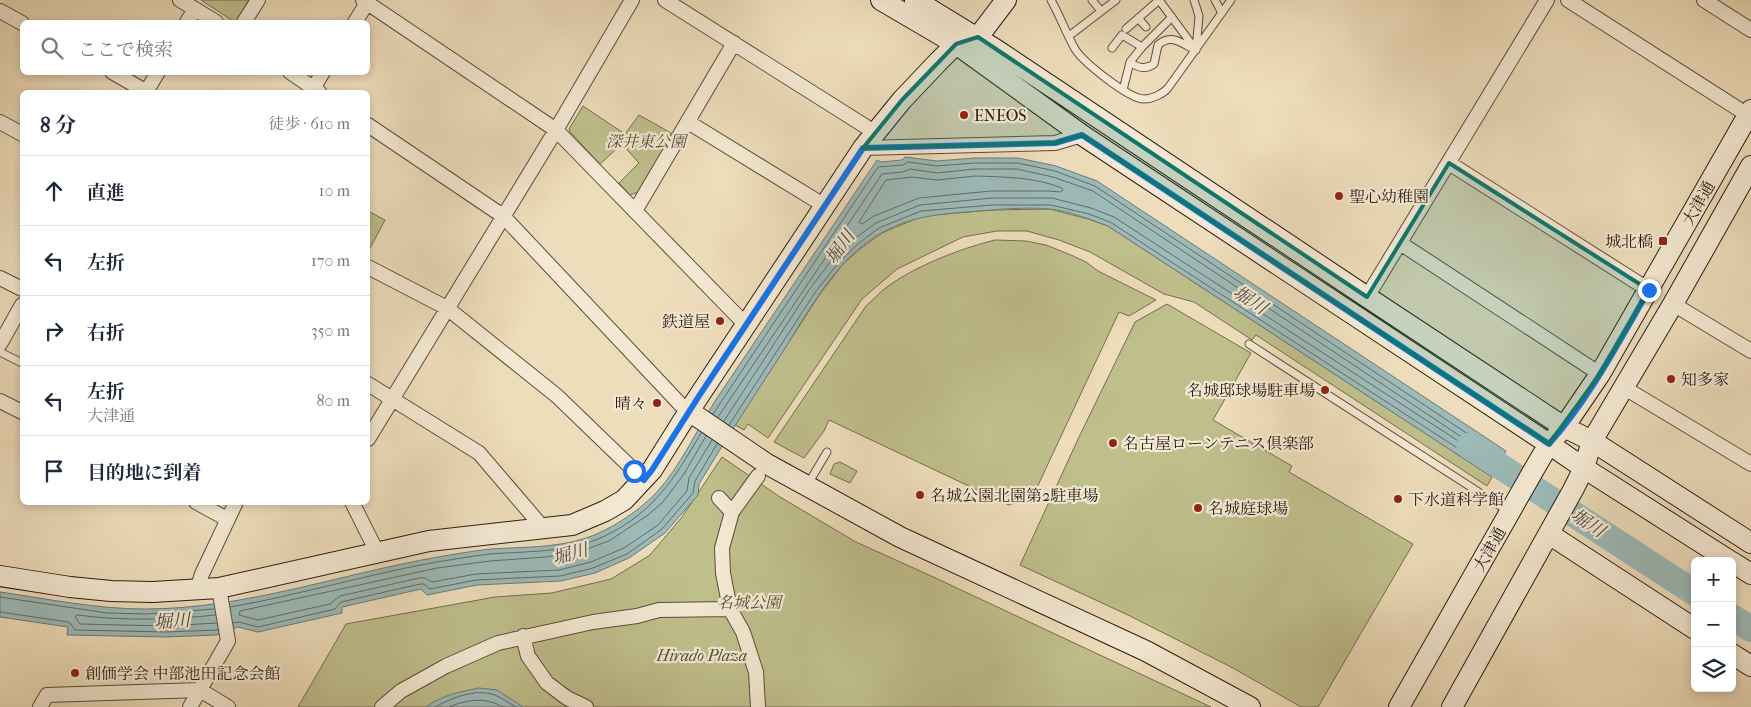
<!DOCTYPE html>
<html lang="ja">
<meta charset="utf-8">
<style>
:root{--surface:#fff;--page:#f2f2f3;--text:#1f2937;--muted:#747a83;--line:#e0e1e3}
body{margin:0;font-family:"IM FELL French Canon","Noto Serif JP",serif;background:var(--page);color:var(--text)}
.controls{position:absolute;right:15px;bottom:15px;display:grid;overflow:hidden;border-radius:8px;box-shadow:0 2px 8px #0003}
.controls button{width:45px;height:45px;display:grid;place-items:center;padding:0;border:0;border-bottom:1px solid var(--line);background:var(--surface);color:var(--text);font:25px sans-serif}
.stop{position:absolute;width:15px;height:15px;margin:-11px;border:4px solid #1a73e8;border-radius:50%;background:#fff}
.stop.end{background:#1a73e8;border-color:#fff;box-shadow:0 1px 5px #0008}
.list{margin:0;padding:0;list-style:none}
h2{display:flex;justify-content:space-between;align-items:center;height:65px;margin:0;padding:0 20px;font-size:21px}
h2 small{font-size:16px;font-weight:400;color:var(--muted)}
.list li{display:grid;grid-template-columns:32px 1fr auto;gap:15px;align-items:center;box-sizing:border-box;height:70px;padding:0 20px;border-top:1px solid var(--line)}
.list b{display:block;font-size:19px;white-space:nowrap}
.list p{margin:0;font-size:16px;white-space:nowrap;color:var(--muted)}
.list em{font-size:16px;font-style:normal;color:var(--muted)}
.icon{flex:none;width:28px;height:28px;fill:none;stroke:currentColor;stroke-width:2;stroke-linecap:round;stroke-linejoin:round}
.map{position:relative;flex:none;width:1751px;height:707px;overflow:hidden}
.search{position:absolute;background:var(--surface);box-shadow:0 2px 8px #0003;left:20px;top:20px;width:350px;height:55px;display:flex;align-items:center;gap:12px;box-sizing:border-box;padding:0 18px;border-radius:8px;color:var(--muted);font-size:19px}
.panel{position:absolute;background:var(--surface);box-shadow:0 2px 8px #0003;left:20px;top:90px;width:350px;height:415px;border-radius:8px}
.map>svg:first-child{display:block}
.green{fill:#bfbf8c;stroke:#746d50}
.water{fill:#9cbab8;stroke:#6e7a76}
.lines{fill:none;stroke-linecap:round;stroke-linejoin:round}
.shore{stroke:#636a66;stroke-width:1}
.river{stroke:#9cbab8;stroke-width:26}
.lane-casing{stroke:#5b4c3d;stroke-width:9}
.street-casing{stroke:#5b4c3d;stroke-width:16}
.secondary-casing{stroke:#2a1b13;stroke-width:22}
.lane{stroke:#f4e9d3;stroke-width:7}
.street{stroke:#f4e9d3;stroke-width:14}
.secondary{stroke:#f4e9d3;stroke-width:20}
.route{stroke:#1a73e8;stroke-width:6}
.marked{fill:#0f766e;fill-opacity:0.2;stroke:#0f766e;stroke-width:4;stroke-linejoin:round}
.poi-dot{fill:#8f2418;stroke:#f4e9d3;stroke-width:2}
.labels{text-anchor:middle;stroke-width:4.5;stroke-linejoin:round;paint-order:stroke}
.poi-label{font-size:16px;fill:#2a1b13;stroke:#f4e9d3;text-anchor:start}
.park-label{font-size:16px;font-style:italic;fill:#574c37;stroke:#f4e9d3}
.street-label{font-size:16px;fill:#2a1b13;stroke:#f4e9d3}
.water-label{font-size:18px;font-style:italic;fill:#4c4b45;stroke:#f4e9d3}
</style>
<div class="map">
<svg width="1751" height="707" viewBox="0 0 1751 707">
<rect width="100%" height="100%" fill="#edb"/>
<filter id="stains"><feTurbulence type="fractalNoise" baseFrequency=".004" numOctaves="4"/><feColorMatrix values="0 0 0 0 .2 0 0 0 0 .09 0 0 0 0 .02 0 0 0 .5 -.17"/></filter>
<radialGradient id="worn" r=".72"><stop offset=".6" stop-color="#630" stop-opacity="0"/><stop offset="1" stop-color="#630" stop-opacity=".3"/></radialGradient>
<path class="green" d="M201 0H249L236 21H233Z
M583 106 625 134 639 115 673 134 638 192 630 195 619 183 639 163 622 144 600 164 570 132 569 129Z
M1050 209 1088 219 1108 226 1492 477 1487 486 1256 335 1252 340 1194 302 1164 294 1090 252 1059 240 1027 231H997L963 237 897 269 862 299 768 438 748 424 744 430 735 425 820 294 843 264 861 248 882 233 922 216 992 210Z
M368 211 385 220 368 252Z
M995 240 1026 241 1046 245 1071 255 1086 262 1098 271 1156 300 1129 316 1119 312 1033 496 1009 505 829 420 824 431 804 458 774 442 866 306C872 301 877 295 883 290 912 267 959 249 995 240Z
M1167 304 1251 353 1213 420 1292 466 1289 472 1413 544 1318 707H1301L1233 668 1128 615 1020 565 1079 437 1135 322Z
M722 457 780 497 856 542 929 575 1211 707H298L346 624 495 597 552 593 611 579 650 555 682 517Z
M840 462 857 471 850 483 830 474 834 464Z"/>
<path class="water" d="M905 157 937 161 975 158H1018L1056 166 1097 181 1506 451 1492 477 1108 226C1089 219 1069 211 1050 209 1027 207 1001 209 978 211 942 214 915 215 883 232 837 257 809 310 782 353 754 396 726 439 699 484L698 495 665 533 629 558 595 573 561 581 477 585 427 595 421 589 342 607V613L258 632 238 627 217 635 166 637 67 635 68 627 0 617V592C48 599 96 609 145 609 245 609 340 574 438 557 455 554 473 551 491 549 522 547 553 548 583 539 607 532 638 512 656 493 681 466 697 429 717 398 771 318 824 239 877 160L881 162 902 160Z
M479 688 497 690 523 707H426C442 695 460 692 479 688Z"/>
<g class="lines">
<path class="shore" d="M976 176C1005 177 1034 177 1062 188L1063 190 1060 192 1050 191H991L919 198 874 216 862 224 859 222 886 180 912 177 937 180Z
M713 414 878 167 903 165 908 162 937 166 975 163H1018L1055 171 1095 186 1498 454 1491 467 1488 468 1110 222 1089 214 1051 205H992L921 211 879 228 858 244 840 261 816 291 729 425
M718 417 882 174 903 172 910 169 937 173 975 169H1017L1053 177 1093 191 1490 456 1488 459H1486L1114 217 1091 208 1052 198H992L920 205 876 223 854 239 835 256 811 287 724 421
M706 436 684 474 663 502 648 515 609 541 587 549 546 557 490 561 437 568 240 611 239 615 258 620 330 604 340 596 419 578H425L432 582 476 574 559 570 591 562 624 548 658 525 687 491 689 478 712 440
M0 597 107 613 146 614 214 609
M230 607C300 595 368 574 437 562 455 559 472 556 490 554 528 551 569 553 605 536 654 512 675 478 701 433
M0 612 68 622 71 624 75 630 166 632 218 630
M215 615C169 620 124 621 77 615L75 617 80 624 165 626 217 623
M233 623 239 622 258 627 335 609 341 602 420 584H424L430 589 476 580 560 576 593 568 627 554 662 529 693 493 695 481 717 444
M435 707C452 698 475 688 495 695 502 698 509 703 516 707
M449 707C468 699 486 697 503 707"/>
<path class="river" d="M1469 446 1695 593
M1732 617 1751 629"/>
<defs>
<path id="lane" d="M1051 0C1060 16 1066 33 1075 49 1083 62 1129 99 1144 99 1152 99 1163 94 1168 88L1231 0
M1092 0 1101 11
M1194 0 1199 16 1196 50
M1215 0 1222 13
M1138 18 1146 27
M1126 29 1159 0 1196 50
M1069 36 1116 0
M1112 48 1122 35 1142 47
M1130 62C1138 68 1145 70 1154 64L1158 45C1171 34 1180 42 1193 49
M1123 90 1130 62 1142 47 1172 17
M1249 344 1508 511
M0 352 22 363
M808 484 827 452"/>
<path id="street" d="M180 0 216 22
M363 0 556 130 746 325
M665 0 876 133
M1568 0 1751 117
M1704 0 1751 30
M0 11 22 23
M187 22 195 9
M244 22 258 0
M355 22 369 0
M112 72 147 92
M290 72 319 92
M146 92 158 72
M311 92 323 72
M0 122 22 134
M688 122 825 206
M368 125 503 216 680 404 689 411
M863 148 1055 143 1082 135
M1449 163 1649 290
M635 211 734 43
M1400 243 1600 374
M368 267 447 308 557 396 644 480
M0 278 22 289
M1367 297 1547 0
M1673 304 1751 351
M0 344 22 305
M368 384 479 453 544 529
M1623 387 1751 464
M0 401 22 412
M368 439 556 130 632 0
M758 476 732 512 722 548 723 573 730 609 743 632 756 672 758 707
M719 498 732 512
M196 502 227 519
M352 502 377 552
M197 590 202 574 236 502
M523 636 528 656 547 683 567 698 586 707
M40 707 47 695 200 690 228 707
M190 707 228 641 219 588
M382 707 401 691 446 666 498 643 593 622 637 616 659 610 730 609"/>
<path id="secondary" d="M881 0 956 44 1082 135 1549 444 1584 468 1730 561
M915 0 995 49 1367 297 1564 427 1592 441 1751 543
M689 411 767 464 900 537 1146 651 1250 707
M1549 534 1695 629
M1732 562 1751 574
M0 576 70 587 111 591 153 592 219 588 429 541 572 525 605 511 624 500 652 470 689 411 863 148 902 100 938 62 956 44 978 37 1006 0
M1732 654 1751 666
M1399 707 1536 466 1549 444 1564 427 1600 374 1751 110
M1452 707 1573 490 1584 468 1592 441 1673 304 1751 166"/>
</defs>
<use href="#lane" class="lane-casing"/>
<use href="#street" class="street-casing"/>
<use href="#secondary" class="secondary-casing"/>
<use href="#lane" class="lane"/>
<use href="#street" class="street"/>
<use href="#secondary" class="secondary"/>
</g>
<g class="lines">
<path class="route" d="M634 471 644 480 652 470 699 396 863 148 1055 143 1082 135 1549 444C1590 398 1618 343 1649 290"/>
</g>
<path class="marked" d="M978 37 1367 297 1449 163 1649 290 1600 374 1549 444 1082 135 1055 143 863 148 902 100 956 44Z"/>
<g class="poi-dot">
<circle cx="964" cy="115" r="5"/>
<circle cx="1339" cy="196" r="5"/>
<rect x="1658" y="236" width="10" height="10" rx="2.5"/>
<circle cx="720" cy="321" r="5"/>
<circle cx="1671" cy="379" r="5"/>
<circle cx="1325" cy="390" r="5"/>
<circle cx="657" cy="403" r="5"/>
<circle cx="1113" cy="443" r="5"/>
<circle cx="920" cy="495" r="5"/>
<circle cx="1398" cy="499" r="5"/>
<circle cx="1198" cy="508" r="5"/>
<circle cx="75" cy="673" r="5"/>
</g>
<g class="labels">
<g class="poi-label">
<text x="974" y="121">ENEOS</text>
<text x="1349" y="202">聖心幼稚園</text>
<text x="1653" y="247" text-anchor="end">城北橋</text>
<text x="710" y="327" text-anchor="end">鉄道屋</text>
<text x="1681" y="385">知多家</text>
<text x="1315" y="396" text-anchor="end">名城邸球場駐車場</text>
<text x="647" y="409" text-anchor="end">晴々</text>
<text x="1123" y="449">名古屋ローンテニス倶楽部</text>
<text x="930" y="501">名城公園北園第2駐車場</text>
<text x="1408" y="505">下水道科学館</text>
<text x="1208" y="514">名城庭球場</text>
<text x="85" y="679">創価学会 中部池田記念会館</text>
</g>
<g class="park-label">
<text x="646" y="147">深井東公園</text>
<text x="749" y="608">名城公園</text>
<text x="702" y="661">Hirado Plaza</text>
</g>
<g class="street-label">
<text transform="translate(1698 203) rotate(-60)" y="6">大津通</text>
<text transform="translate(1489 549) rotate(-60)" y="6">大津通</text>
</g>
<g class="water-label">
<text transform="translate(840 247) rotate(-55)" y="6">堀川</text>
<text transform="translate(1250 300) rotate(33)" y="6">堀川</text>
<text transform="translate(1588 523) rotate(33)" y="6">堀川</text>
<text transform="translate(570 554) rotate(-15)" y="6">堀川</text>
<text transform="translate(172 621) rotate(-4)" y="6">堀川</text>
</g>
</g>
<rect width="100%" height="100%" filter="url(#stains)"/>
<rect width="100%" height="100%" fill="url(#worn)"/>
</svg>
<div class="controls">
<button>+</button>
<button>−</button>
<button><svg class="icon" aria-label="layers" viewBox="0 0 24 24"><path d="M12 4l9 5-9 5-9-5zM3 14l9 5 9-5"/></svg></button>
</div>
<div class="stop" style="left:634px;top:471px"></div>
<div class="stop end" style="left:1649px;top:290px"></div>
<div class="search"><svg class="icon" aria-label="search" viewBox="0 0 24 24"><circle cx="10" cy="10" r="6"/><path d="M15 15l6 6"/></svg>ここで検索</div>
<section class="panel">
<h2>8 分<small>徒歩 · 610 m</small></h2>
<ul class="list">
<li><svg class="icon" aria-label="ahead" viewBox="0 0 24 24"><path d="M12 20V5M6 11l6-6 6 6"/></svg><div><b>直進</b></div><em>10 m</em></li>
<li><svg class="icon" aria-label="left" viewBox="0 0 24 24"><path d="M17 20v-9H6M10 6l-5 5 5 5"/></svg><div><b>左折</b></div><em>170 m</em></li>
<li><svg class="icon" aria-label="right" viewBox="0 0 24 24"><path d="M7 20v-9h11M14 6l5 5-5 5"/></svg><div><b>右折</b></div><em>350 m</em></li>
<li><svg class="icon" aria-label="left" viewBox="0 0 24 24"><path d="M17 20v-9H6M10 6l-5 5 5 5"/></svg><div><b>左折</b><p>大津通</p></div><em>80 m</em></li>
<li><svg class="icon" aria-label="arrive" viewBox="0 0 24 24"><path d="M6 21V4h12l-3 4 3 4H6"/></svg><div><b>目的地に到着</b></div></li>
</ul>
</section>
</div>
